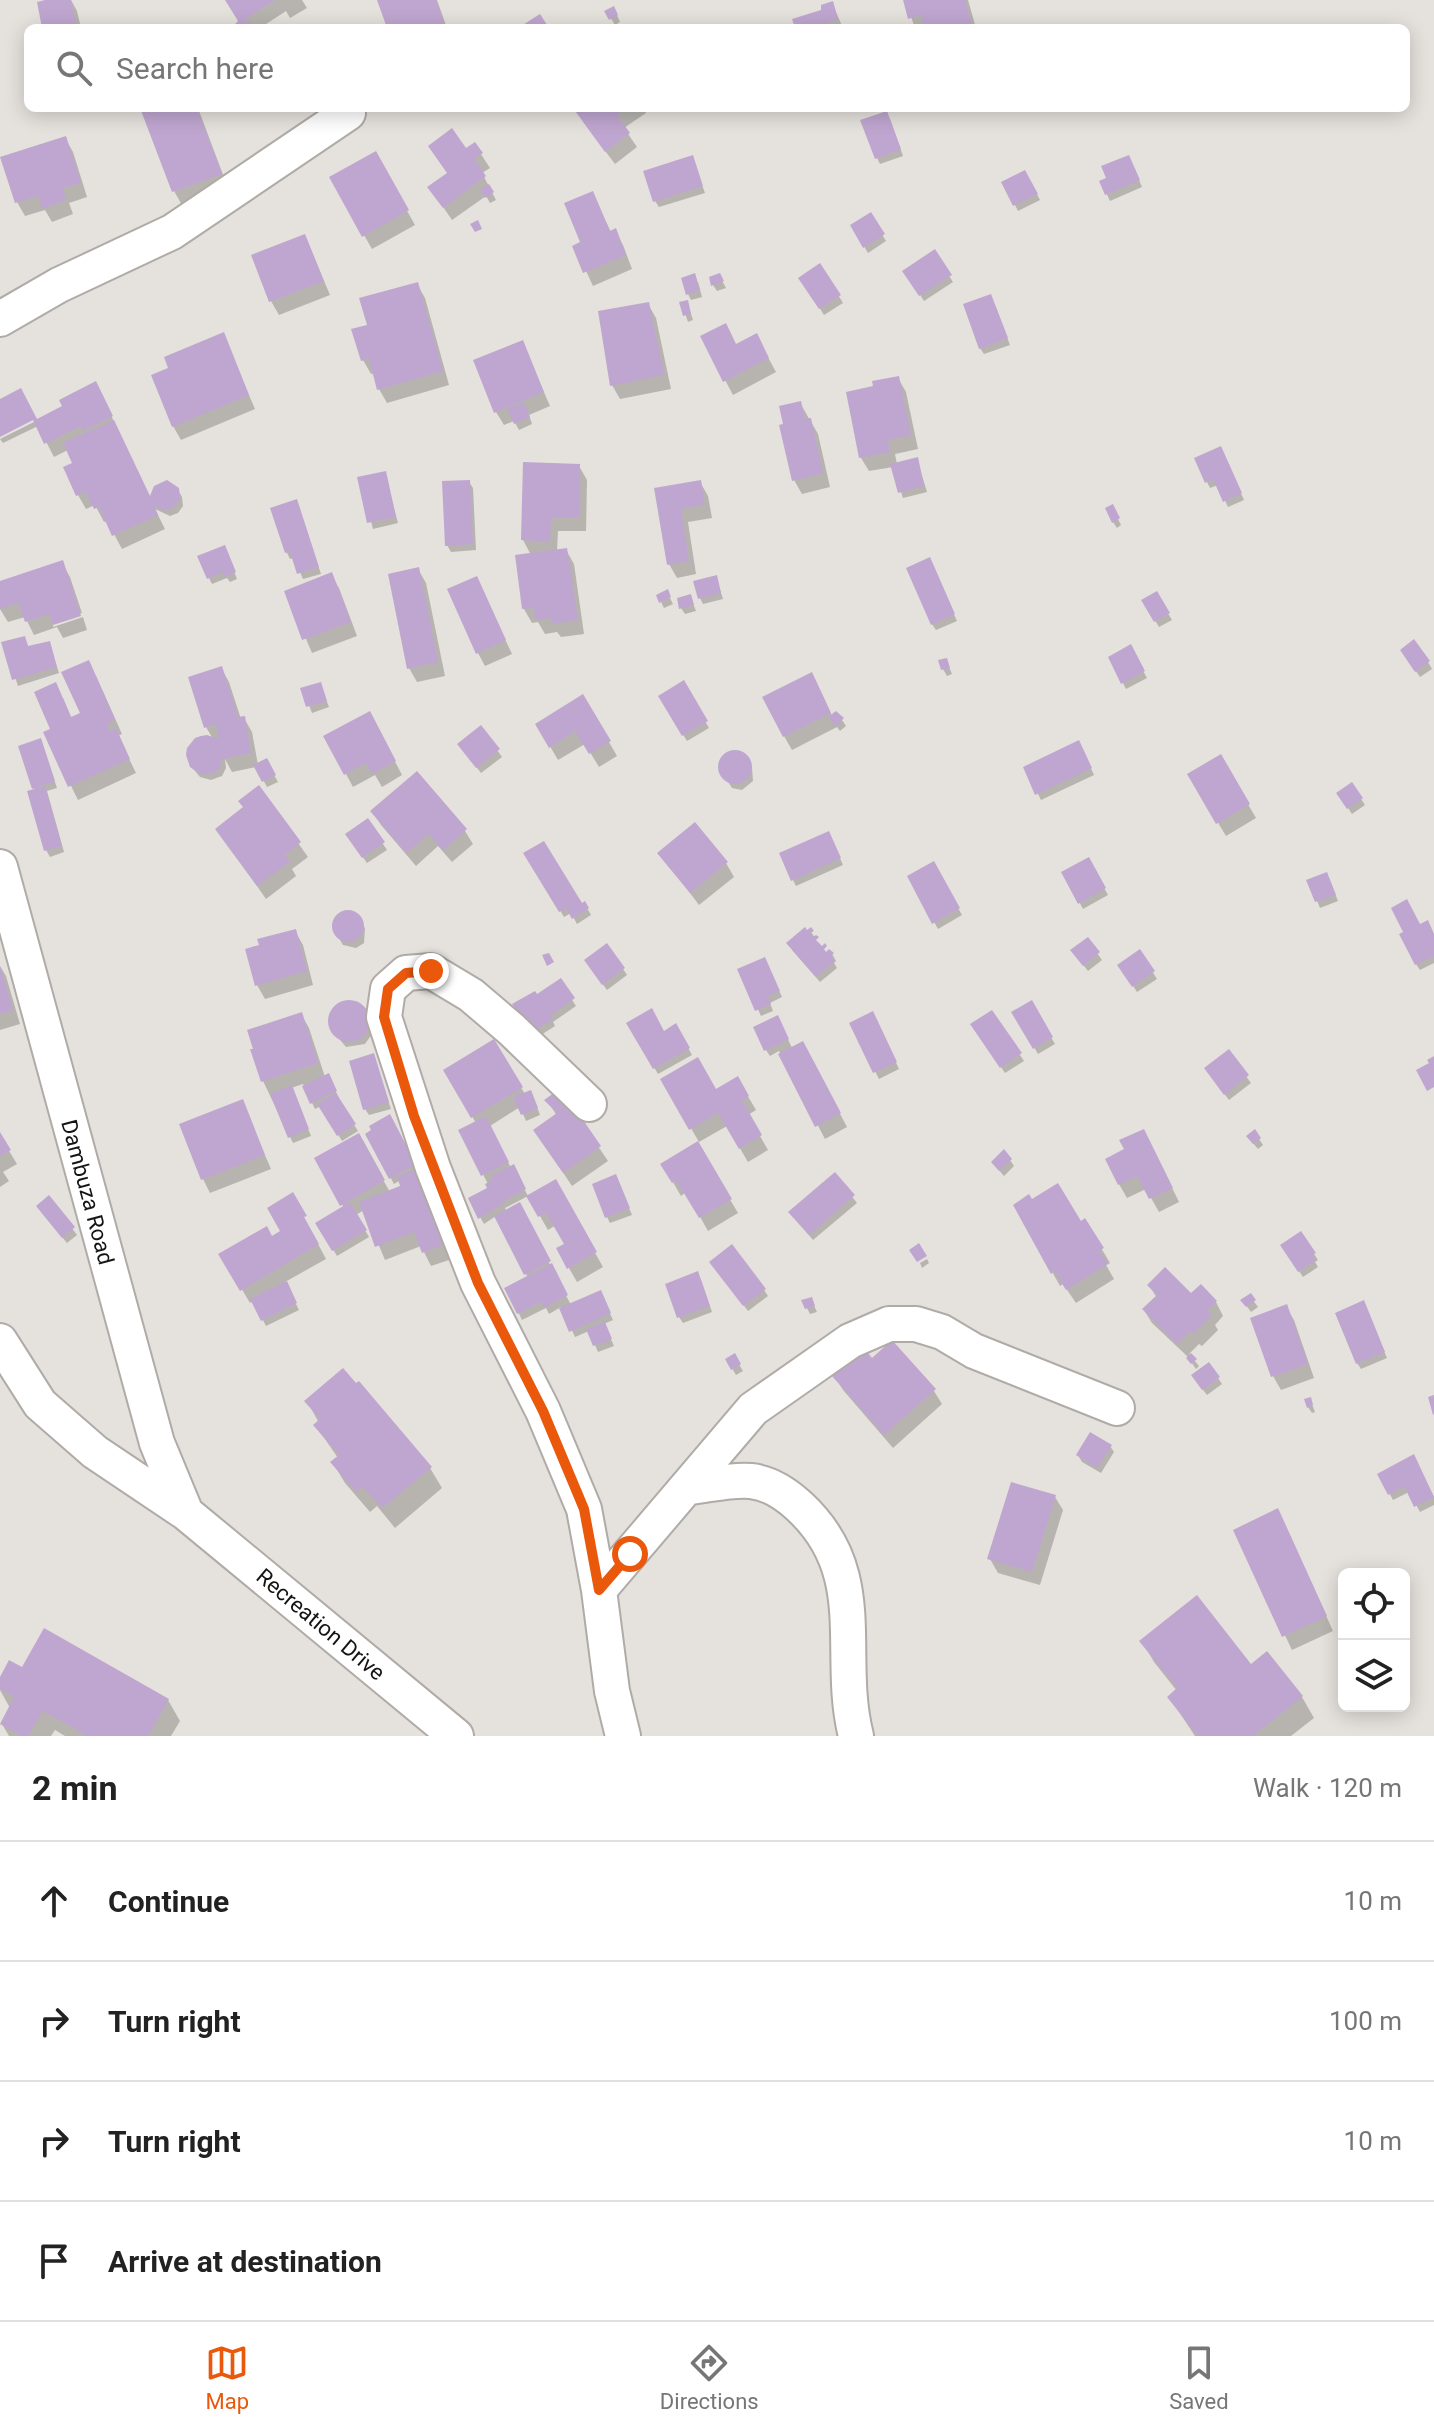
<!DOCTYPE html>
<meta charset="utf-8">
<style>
:root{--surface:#fff;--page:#f6f6f6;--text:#222;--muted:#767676;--line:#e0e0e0;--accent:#ea580c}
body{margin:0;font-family:Roboto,sans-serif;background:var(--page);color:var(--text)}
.controls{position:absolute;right:24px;bottom:24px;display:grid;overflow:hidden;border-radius:12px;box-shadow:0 4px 20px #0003}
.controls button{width:72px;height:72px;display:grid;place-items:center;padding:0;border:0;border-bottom:2px solid var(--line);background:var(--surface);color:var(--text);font:40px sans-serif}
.stop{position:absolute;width:24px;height:24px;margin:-18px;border:6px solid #ea580c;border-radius:50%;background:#fff}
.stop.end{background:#ea580c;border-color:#fff;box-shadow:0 2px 8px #0008}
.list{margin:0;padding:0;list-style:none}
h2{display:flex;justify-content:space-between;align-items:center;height:104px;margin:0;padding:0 32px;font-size:34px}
h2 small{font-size:26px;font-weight:400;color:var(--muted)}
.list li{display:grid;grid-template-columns:52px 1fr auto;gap:24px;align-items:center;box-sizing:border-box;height:120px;padding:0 32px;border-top:2px solid var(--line)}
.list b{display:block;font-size:30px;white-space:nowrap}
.list em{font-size:26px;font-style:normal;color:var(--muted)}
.icon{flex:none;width:44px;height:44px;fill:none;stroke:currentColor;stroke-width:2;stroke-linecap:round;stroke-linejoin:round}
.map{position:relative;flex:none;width:1434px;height:1736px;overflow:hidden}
.search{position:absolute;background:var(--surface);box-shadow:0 4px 20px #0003;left:24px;right:24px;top:24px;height:88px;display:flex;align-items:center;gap:20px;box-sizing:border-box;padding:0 28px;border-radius:12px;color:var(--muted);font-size:30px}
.sheet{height:584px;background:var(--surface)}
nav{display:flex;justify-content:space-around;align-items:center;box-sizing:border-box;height:112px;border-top:2px solid var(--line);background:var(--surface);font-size:22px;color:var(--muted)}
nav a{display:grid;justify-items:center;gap:4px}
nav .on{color:var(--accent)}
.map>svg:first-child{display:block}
.shadow{fill:#0003}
.building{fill:#bfa6d0}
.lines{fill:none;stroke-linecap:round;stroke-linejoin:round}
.street-casing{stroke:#b0aba7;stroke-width:38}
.street{stroke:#fff;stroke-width:34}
.route{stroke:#ea580c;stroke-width:10}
.labels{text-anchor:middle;stroke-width:6;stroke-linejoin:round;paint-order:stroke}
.street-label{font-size:22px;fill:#161413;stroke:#fff}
</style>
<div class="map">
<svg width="1434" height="1736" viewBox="0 0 1434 1736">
<rect width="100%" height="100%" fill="#e5e1dc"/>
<path class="shadow" d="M55 0H71L77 11 81 28H44Z
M227 0H302L307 8 290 18 286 11 260 28H234L241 23Z
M380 0H437L447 28H389Z
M905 0H968L976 28H915Z
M832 3 843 28H797L823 12Z
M607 12 617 15 620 22 615 25Z
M142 108H198L228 188 182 205 174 191Z
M577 108H643L646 113 624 128 637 147 615 164 584 123Z
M890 119 903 156 880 164 877 158Z
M65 138 73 152 87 197 69 203 73 214 52 222 45 210 25 216 17 202 3 159Z
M475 145 490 168 482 173 496 200 490 203 486 196 452 220 430 188 449 175 430 147 466 151Z
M375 154 415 225 372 249 331 178Z
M692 157 705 193 659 207 655 201Z
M1132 163 1142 187 1110 201 1101 182Z
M1025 172 1040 200 1018 211 1004 183Z
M592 194 611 232 615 231 623 245 632 269 593 286 575 247 583 243Z
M870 215 886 241 868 253 852 226Z
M305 236 330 295 279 315 271 301Z
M934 252 953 282 924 301 905 271Z
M820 265 843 303 824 315 801 278Z
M719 275 726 288 717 291 713 285Z
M698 282 702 297 691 300 688 294Z
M417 284 425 298 449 385 387 403 379 389 375 373 371 374 363 360 369 326Z
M687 302 693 320 688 322 682 304Z
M994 303 1010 345 984 354 980 348Z
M648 304 656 318 671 389 620 399 612 385Z
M223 335 255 409 181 440 173 426 171 369Z
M702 337 764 350 776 372 733 395Z
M522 342 550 406 529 415 532 424 519 430 514 421 504 425 496 412Z
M898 378 906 392 918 449 895 454 897 464 917 459 927 492 903 498 893 467 869 471 861 458 848 393 876 387Z
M103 398 150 499 178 490 182 497 183 506 178 513 170 516 155 509 165 529 122 549 107 521 104 522 95 505 86 509 78 495 75 464 68 450 54 457 38 426 3 443 0 439 36 421Z
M800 403 818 434 830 487 802 494 794 480Z
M1224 455 1244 500 1228 507 1218 485 1210 488 1207 482Z
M579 466 587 480 586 531H558L557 551 566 550 574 564 584 634 561 637 557 632 545 634 538 622 532 623 524 609 531 555 523 540Z
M385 474 398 523 373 529 360 479Z
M469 482 473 488 476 550 451 552 447 545Z
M700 482 708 496 712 518 688 522 696 574 677 578 669 564 657 490Z
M1112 507 1121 525 1117 528 1113 522Z
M299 508 321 574 303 579 294 558 290 559 287 553 272 509Z
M227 553 237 579 230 582 227 578 212 584 209 578Z
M62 563 70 577 82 613 53 623V627L83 617 87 630 63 638 57 627 34 635 25 617 8 622 0 609V583Z
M932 566 957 621 936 630 932 624Z
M418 569 426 583 445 676 417 682 409 668Z
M331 575 339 588 357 636 312 653 286 592Z
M716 577 723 599 703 604 700 598Z
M476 578 512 654 485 666 478 653Z
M667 592 673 604 664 608 661 602Z
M1156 594 1172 620 1159 627 1143 601Z
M690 596 696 611 685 614 681 608Z
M24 638 29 648 49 643 59 673 18 686 4 644Z
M1130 647 1147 678 1126 689 1110 657Z
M1406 657 1428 662 1432 669 1420 677Z
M946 660 952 674 947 676 943 669Z
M221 668 229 682 241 719 244 718 252 732 258 765 266 761 278 782 267 787 256 767 232 772 225 759 226 768 222 776 211 780 200 777 191 766 213 739 206 727Z
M96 676 122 734 118 736 136 773 78 800 45 733 53 730 63 698 72 719 82 714Z
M683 683 709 728 687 741 660 697Z
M320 684 329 707 312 713 303 689Z
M819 688 832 716 842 720 846 726 840 731 837 727 792 750 784 736Z
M583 697 617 756 599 767 585 744 558 760 537 724Z
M377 727 402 775 382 787 375 775 353 787 326 737Z
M481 727 502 757 481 773 463 750Z
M20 747H43L57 788 47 791 64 852 50 857 46 850 35 791Z
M1082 749 1094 775 1041 800 1025 768Z
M732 753 741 754 752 768 753 781 742 790 732 788 722 772 724 758Z
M1220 756 1256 818 1226 836 1189 774Z
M1352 785 1365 805 1352 814 1339 794Z
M259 788 308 857 292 869 296 876 266 899 217 829 245 808Z
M373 812 465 831 473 844 452 862 438 846 416 866 381 825Z
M367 820 387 850 367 863 351 840Z
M832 840 843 865 796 886 793 880Z
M660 853 726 863 734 877 699 905Z
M526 854 582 906 585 904 591 915 577 924 571 913 564 917Z
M1088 859 1108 895 1083 909 1064 873Z
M933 864 962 915 938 929 909 877Z
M1309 881H1330L1338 901 1320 908Z
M346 912 355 914 365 928 364 943 356 948 343 945 334 930 335 921Z
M1420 927 1434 937V963L1420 970 1416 964Z
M810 930 815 938 813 940 826 955 832 954 836 961 834 963 837 968 820 982 792 950Z
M295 931 303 945 313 985 265 999 257 985Z
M1087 939 1102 960 1088 971 1077 957Z
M1140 952 1157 979 1137 992 1120 966Z
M0 966 6 976 20 1024 0 1030Z
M768 966 782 997 770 1003 773 1011 761 1016 740 970Z
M590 967 623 969 627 975 607 990Z
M560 981 576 1006 553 1022 555 1026 538 1037 518 1011Z
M353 1003 364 1009 372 1034 365 1044 346 1047 332 1030 330 1018 336 1007Z
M1031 1003 1055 1044 1038 1054 1014 1013Z
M991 1012 1024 1061 1005 1073 977 1031Z
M301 1014 309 1028 325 1077 331 1082 339 1098H337L358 1131 342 1141 321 1106 315 1109 303 1084 291 1088 311 1136 293 1143 263 1081Z
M876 1020 899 1069 879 1079 851 1024Z
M628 1024 663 1033 676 1026 692 1055 658 1074Z
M781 1024 792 1048 810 1057 847 1127 825 1139 779 1051 770 1056 766 1050Z
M493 1042 525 1094 534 1099 540 1115 526 1121 520 1107 490 1126 511 1168 513 1167 528 1196 505 1208 507 1212 519 1205 571 1305 603 1299 613 1320 604 1324 614 1346 598 1352 589 1331 575 1337 561 1307 549 1314 546 1308 522 1320 507 1289 528 1278 496 1216 484 1224 470 1199 490 1188 461 1131 476 1123 445 1071Z
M1228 1052 1251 1083 1229 1100 1210 1075Z
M373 1055 391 1109 369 1115 365 1109Z
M737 1078 756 1110 748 1115 768 1150 748 1162 727 1126 699 1142 663 1080 715 1091Z
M561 1091 608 1161 572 1186 544 1144 557 1116 547 1100Z
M242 1102 271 1169 210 1193 203 1179Z
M389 1117 418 1170 452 1259 431 1266 421 1246 385 1260 364 1210 356 1215 369 1237 337 1256 318 1224 344 1208 317 1159 358 1136 390 1192 403 1187 401 1180 394 1184 367 1135Z
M0 1136 17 1164 3 1172 9 1181 0 1187Z
M1259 1139 1263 1145 1258 1149 1252 1142Z
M697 1144 738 1213 708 1231 686 1192 681 1196 663 1165Z
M1151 1145 1179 1202 1159 1212 1146 1189 1127 1198 1119 1184Z
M1010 1160 1014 1166 1004 1176 997 1168Z
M835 1175 857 1203 813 1240 795 1219Z
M555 1182 603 1267 577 1282 558 1249 567 1245 556 1225 548 1230 529 1197Z
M619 1183 632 1215 610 1223 607 1217Z
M292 1195 326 1259 285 1282 299 1310 266 1326 253 1301 250 1303 221 1254 272 1238 283 1232Z
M49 1197 77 1235 67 1243 42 1213Z
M1015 1205 1080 1224 1085 1221 1110 1263 1106 1265 1114 1279 1076 1303 1063 1284 1060 1286Z
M1301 1234 1318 1260 1315 1262 1318 1267 1303 1277 1286 1252Z
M927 1259 929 1263 922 1268 920 1263Z
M716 1268 764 1290 768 1296 748 1311Z
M701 1280 712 1312 683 1323 679 1317Z
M1149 1285 1216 1302 1223 1316 1215 1325 1218 1330 1202 1346 1199 1344 1189 1354 1199 1366 1196 1369 1187 1356 1152 1323 1144 1310 1157 1298Z
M1250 1296 1258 1307 1251 1312 1243 1301Z
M811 1299 817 1312 810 1314 807 1308Z
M1286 1307 1294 1320 1314 1378 1281 1390 1273 1376Z
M1366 1309 1387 1358 1361 1369 1357 1363Z
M734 1356 743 1371 736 1375 727 1360Z
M872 1361 934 1391 942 1404 893 1448 843 1390 835 1377Z
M1218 1378 1222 1384 1207 1395 1197 1382Z
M1310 1399 1315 1412 1312 1413 1308 1407Z
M307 1401 430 1468 442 1488 395 1528 377 1506 370 1512 345 1483 333 1463 338 1458 316 1426 319 1423Z
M1110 1446 1114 1452 1101 1473 1082 1462 1078 1455Z
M1417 1463 1434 1497V1505L1420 1512 1409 1492 1393 1500 1379 1474Z
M1055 1497 1063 1510 1040 1585 998 1573 990 1559Z
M1285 1525 1333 1631 1292 1650 1235 1531Z
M1142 1641 1251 1667 1267 1654 1302 1697 1314 1718 1291 1736H1195L1169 1697 1177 1691 1154 1662Z
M23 1670 168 1700 180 1721 171 1736H65L55 1730 51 1736H9L2 1724 10 1708 0 1690V1681Z"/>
<path class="building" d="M45 0H71L77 28H42L37 2Z
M225 0H275L243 20 251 22 256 28H231L238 21Z
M377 0H436L445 26 387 28Z
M903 0H965L972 26 924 28 921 15 908 19Z
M833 1 838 19 827 22 829 28H795L792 19 821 10V5Z
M614 6 618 15 609 20 604 11Z
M540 14 549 28H518Z
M140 108H197L222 174 172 192Z
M573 108H626L617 115 630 133 605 152Z
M887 111 901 149 875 159 860 120Z
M452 128 466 148 475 142 483 153 474 159 486 176 443 208 427 187 447 173 428 146Z
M66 136 81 183 63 188 66 200 42 209 38 196 15 203 0 157Z
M376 151 409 210 362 237 329 177Z
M693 155 703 186 653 202 643 171Z
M1129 155 1140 180 1105 195 1099 181 1106 178 1101 166Z
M1025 170 1038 194 1013 206 1001 182Z
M489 184 494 192 485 198 480 189Z
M593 191 610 231 616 228 626 255 583 273 572 246 580 242 564 203Z
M871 212 885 234 863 248 850 225Z
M478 220 482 229 475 232 470 224Z
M305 234 324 281 269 302 251 255Z
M935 249 952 275 919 296 902 271Z
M820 263 841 295 819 309 798 278Z
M695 273 700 290 686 295 681 278Z
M720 273 724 281 711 286 709 277Z
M418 282 443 371 377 390 369 359 361 361 351 329 367 325 359 298Z
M991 294 1008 338 979 349 963 304Z
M688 300 691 314 683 316 679 302Z
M649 302 664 375 610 386 598 311Z
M726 323 736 344 757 333 769 358 723 382 700 336Z
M224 332 249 395 172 427 151 375 168 368 164 357Z
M523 340 544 392 494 413 473 360Z
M899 376 911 435 888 440 890 452 859 458 846 392 873 386 872 381Z
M96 381 113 416 83 431 81 426 44 444 33 420 0 437V399L21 388 37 419 62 406 59 400Z
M801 401 805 419 811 418 823 473 792 481 779 425 783 424 779 406Z
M524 402 530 417 514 424 507 409Z
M114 420 150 496 154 486 167 480 179 488 180 499 171 509 161 510 154 505 158 515 112 536 99 507 94 509 86 492 76 496 63 467 72 463 63 443Z
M1221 446 1242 493 1223 502 1213 479 1205 483 1194 458Z
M918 457 924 486 898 493 890 464Z
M523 462 580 464 579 517H551L550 542 521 540Z
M386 471 396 517 367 523 357 477Z
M470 480 473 544 445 546 442 481Z
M701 480 705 504 681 509 689 561 667 565 654 488Z
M297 499 319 567 297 574 290 552 285 553 270 508Z
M1113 504 1120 518 1112 523 1105 508Z
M225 545 236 572 224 577 223 572 207 579 197 556Z
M567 548 578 620 551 624V618L535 620 534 608 522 609 515 555Z
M930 557 955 614 931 625 906 568Z
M63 560 81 616 53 625 49 614 25 622 18 603 0 609V581Z
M419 567 438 662 407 669 388 574Z
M332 572 351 622 302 640 284 591Z
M717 575 721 593 698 599 693 581Z
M477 576 506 640 476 654 447 589Z
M668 589 671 597 659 603 656 595Z
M1157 591 1170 613 1154 622 1141 600Z
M691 594 694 605 679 609 677 598Z
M25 636 28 646 50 641 57 667 12 680 1 642Z
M1414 639 1430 661 1415 672 1400 650Z
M1131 644 1145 671 1121 684 1108 657Z
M947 658 950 668 941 670 938 660Z
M89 660 115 719 107 724 110 731 116 728 130 759 68 787 43 732 50 729 34 692 56 682 71 717 80 713 61 672Z
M222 666 238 717 245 716 251 753 222 759 219 769 213 773 200 774 190 767 186 755 187 748 195 738 201 736 207 735 219 739 216 724 204 728 188 677Z
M812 672 831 713 783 737 762 697Z
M684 680 708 721 682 736 658 696Z
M321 682 327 701 306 707 300 688Z
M583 694 611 741 589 754 575 731 549 748 535 724Z
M370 711 396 761 372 774 366 763 344 775 323 736Z
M836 711 844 718 836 726 828 717Z
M481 725 500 749 476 768 457 744Z
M41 738 55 781 32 789 18 746Z
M1079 740 1092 768 1035 795 1023 767Z
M718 767a17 17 0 1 1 34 0a17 17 0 1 1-34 0Z
M1221 754 1250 804 1216 824 1187 774Z
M267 758 276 775 262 782 253 765Z
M417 771 467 829 443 850 429 834 406 853 370 811Z
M1352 782 1363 798 1347 809 1336 793Z
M259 785 301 842 285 855 290 862 257 886 215 829 243 807 238 801Z
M45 786 62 846 44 851 27 791Z
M368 818 385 842 362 858 345 834Z
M695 822 728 862 690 893 657 853Z
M829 831 841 858 791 881 779 853Z
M544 841 582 903 585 901 589 908 572 919 566 908 559 912 523 853Z
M1089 857 1106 888 1078 904 1061 872Z
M934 861 960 908 932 924 907 876Z
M1327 872 1336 895 1315 902 1306 880Z
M1407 899 1420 924 1428 920 1434 934V956L1415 965 1399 934 1403 932 1391 908Z
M332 926a16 16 0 1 1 32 0a16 16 0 1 1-32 0Z
M805 927 807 930 811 927 814 931 810 933 813 937 816 935 819 937 816 940 822 946 825 943 827 946 824 949 826 952 829 949 834 953 831 956 835 961 816 977 786 943Z
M296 929 307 971 255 986 245 949 259 945 257 939Z
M1088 937 1100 952 1083 966 1070 950Z
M607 943 625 968 602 985 584 960Z
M1140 949 1155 971 1132 987 1117 965Z
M549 953 554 962 547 966 542 955Z
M765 957 780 991 768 996 771 1004 755 1011 737 969Z
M0 967 13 1010 0 1014Z
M561 978 575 998 551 1015 553 1019 533 1032 512 1004 535 991 537 994Z
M1032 1000 1053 1037 1033 1049 1011 1012Z
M328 1021a21 21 0 1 1 42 0a21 21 0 1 1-42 0Z
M652 1008 664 1031 676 1023 690 1048 653 1069 626 1023Z
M992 1010 1022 1053 1000 1068 970 1024Z
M873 1011 897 1062 873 1073 849 1023Z
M302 1012 318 1063 261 1082 250 1049H253L247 1030Z
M778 1015 789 1039 764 1051 753 1027Z
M494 1039 523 1087 471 1118 443 1070Z
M803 1041 841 1113 815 1127 778 1054Z
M1229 1049 1249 1075 1224 1095 1204 1068Z
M374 1053 389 1102 363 1110 349 1061Z
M1434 1056V1087L1427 1091 1416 1070 1429 1063 1427 1060Z
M698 1057 716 1089 738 1076 749 1096 742 1100 762 1135 739 1149 718 1113 689 1130 660 1079Z
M329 1073 337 1091 310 1104 302 1086Z
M292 1085 309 1129 288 1138 270 1094Z
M561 1088 601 1146 563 1173 533 1130 557 1113 544 1100Z
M531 1090 538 1108 521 1115 513 1097Z
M336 1093 356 1124 337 1136 317 1104Z
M243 1099 265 1155 201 1180 179 1124Z
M390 1114 416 1164 389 1179 365 1134 371 1130 369 1126Z
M486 1116 509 1162 481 1176 458 1130Z
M1144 1129 1173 1188 1149 1199 1137 1176 1118 1185 1105 1159 1124 1149 1119 1140Z
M1255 1129 1261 1138 1253 1144 1246 1136Z
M0 1132 11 1150 0 1156Z
M359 1133 385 1180 340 1206 314 1158Z
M698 1141 732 1199 699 1218 676 1180 672 1183 660 1164Z
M1004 1149 1012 1159 999 1171 991 1162Z
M514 1164 526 1189 503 1201 505 1203 478 1219 468 1198 487 1188 485 1184 493 1180 491 1176Z
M421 1167 445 1244 422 1253 414 1232 375 1247 359 1202 400 1186 397 1176Z
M835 1172 855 1195 809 1235 788 1212Z
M616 1174 630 1208 605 1218 592 1184Z
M556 1179 597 1252 567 1269 556 1248 564 1244 546 1213 538 1217 526 1196Z
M1058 1183 1081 1221 1085 1218 1104 1248 1099 1251 1108 1264 1066 1290 1054 1271 1051 1274 1013 1205 1029 1194 1032 1199Z
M293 1192 307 1216 304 1217 319 1244 240 1291 218 1254 267 1226 272 1236 280 1231 267 1208Z
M49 1195 75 1227 62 1238 36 1206Z
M350 1202 367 1230 332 1251 315 1223Z
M520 1202 551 1261 524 1275 494 1216Z
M1301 1231 1316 1253 1312 1255 1316 1260 1298 1272 1280 1245Z
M919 1243 927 1256 917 1262 909 1250Z
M732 1244 766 1289 743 1306 709 1262Z
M552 1263 568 1295 544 1308 541 1302 517 1314 504 1288Z
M1165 1267 1191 1293 1201 1284 1217 1301 1207 1311 1212 1315 1193 1334 1190 1331 1177 1344 1142 1309 1157 1295 1147 1285Z
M698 1271 710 1306 677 1318 665 1284Z
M287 1281 297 1303 261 1321 250 1299Z
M601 1290 611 1313 569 1332 559 1308Z
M1251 1293 1256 1300 1246 1307 1240 1300Z
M812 1297 815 1306 805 1309 801 1300Z
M1364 1300 1385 1352 1356 1364 1335 1313Z
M1287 1304 1308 1364 1271 1377 1250 1318Z
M605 1322 612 1339 593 1346 586 1329Z
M892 1340 936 1389 884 1435 832 1376 864 1348 872 1358Z
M735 1353 741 1364 731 1370 725 1359Z
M1191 1353 1197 1359 1191 1364 1186 1358Z
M1209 1362 1220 1377 1202 1390 1191 1375Z
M343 1368 356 1383 359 1381 432 1467 382 1508 363 1487 356 1492 330 1462 339 1455 313 1425 320 1419 304 1401Z
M1434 1395V1414L1433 1415 1428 1397Z
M1311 1397 1313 1405 1307 1408 1304 1399Z
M1090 1432 1112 1445 1097 1468 1076 1455Z
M1414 1454 1434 1497 1414 1507 1404 1486 1388 1495 1377 1474Z
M1011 1482 1056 1495 1032 1572 987 1559Z
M1278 1508 1327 1616 1282 1637 1233 1530Z
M1197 1595 1251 1664 1267 1651 1303 1696 1253 1736H1198L1167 1697 1177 1688 1139 1641Z
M44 1628 169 1699 148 1736H88L43 1711 28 1736H22L0 1724 14 1697 0 1689V1677L9 1660 22 1667Z"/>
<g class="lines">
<defs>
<path id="street" d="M0 319 59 285 172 232 348 113
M0 867 157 1443 186 1513
M589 1104 511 1029 471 995 431 971 406 973 388 989 384 1017 433 1168 478 1283 543 1411 584 1509 599 1590 612 1691 623 1736
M0 1341 40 1404 95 1452 186 1513 456 1736
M690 1487C709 1485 732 1479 751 1481 769 1483 786 1494 799 1506 873 1574 835 1653 856 1736
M599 1590 753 1409 850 1341 889 1324H916L942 1332 974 1351 1117 1408"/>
</defs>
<use href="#street" class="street-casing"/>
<use href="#street" class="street"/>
</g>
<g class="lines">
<path class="route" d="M431 971 406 973 388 989 384 1017 414 1116 478 1283 543 1411 584 1509 599 1590 630 1554"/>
</g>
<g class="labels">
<g class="street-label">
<text transform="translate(88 1192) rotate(75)" y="8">Dambuza Road</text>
<text transform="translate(321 1624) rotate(40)" y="8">Recreation Drive</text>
</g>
</g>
</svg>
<div class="controls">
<button><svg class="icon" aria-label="locate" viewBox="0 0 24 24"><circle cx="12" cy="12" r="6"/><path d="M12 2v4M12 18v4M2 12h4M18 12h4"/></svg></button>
<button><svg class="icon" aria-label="layers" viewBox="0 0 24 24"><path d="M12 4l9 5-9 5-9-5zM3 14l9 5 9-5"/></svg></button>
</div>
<div class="stop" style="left:630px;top:1554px"></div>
<div class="stop end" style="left:431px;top:971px"></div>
<div class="search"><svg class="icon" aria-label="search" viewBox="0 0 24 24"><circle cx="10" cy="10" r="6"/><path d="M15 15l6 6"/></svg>Search here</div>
</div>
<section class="sheet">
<h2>2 min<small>Walk · 120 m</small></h2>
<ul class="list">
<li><svg class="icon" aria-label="ahead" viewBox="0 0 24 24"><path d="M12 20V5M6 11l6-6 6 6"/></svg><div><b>Continue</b></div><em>10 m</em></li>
<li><svg class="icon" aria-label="right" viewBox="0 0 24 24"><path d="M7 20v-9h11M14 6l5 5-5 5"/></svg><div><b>Turn right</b></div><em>100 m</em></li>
<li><svg class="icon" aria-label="right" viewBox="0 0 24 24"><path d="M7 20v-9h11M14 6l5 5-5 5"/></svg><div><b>Turn right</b></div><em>10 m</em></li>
<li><svg class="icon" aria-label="arrive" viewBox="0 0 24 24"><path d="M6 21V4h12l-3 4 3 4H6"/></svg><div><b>Arrive at destination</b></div></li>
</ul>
</section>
<nav>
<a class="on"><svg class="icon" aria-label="map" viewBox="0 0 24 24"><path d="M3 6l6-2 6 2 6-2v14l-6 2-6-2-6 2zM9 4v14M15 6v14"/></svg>Map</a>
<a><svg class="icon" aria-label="directions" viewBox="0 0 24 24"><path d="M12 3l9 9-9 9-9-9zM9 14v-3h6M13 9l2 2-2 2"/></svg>Directions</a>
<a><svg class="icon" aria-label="saved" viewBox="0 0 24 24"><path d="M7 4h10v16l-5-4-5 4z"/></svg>Saved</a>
</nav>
